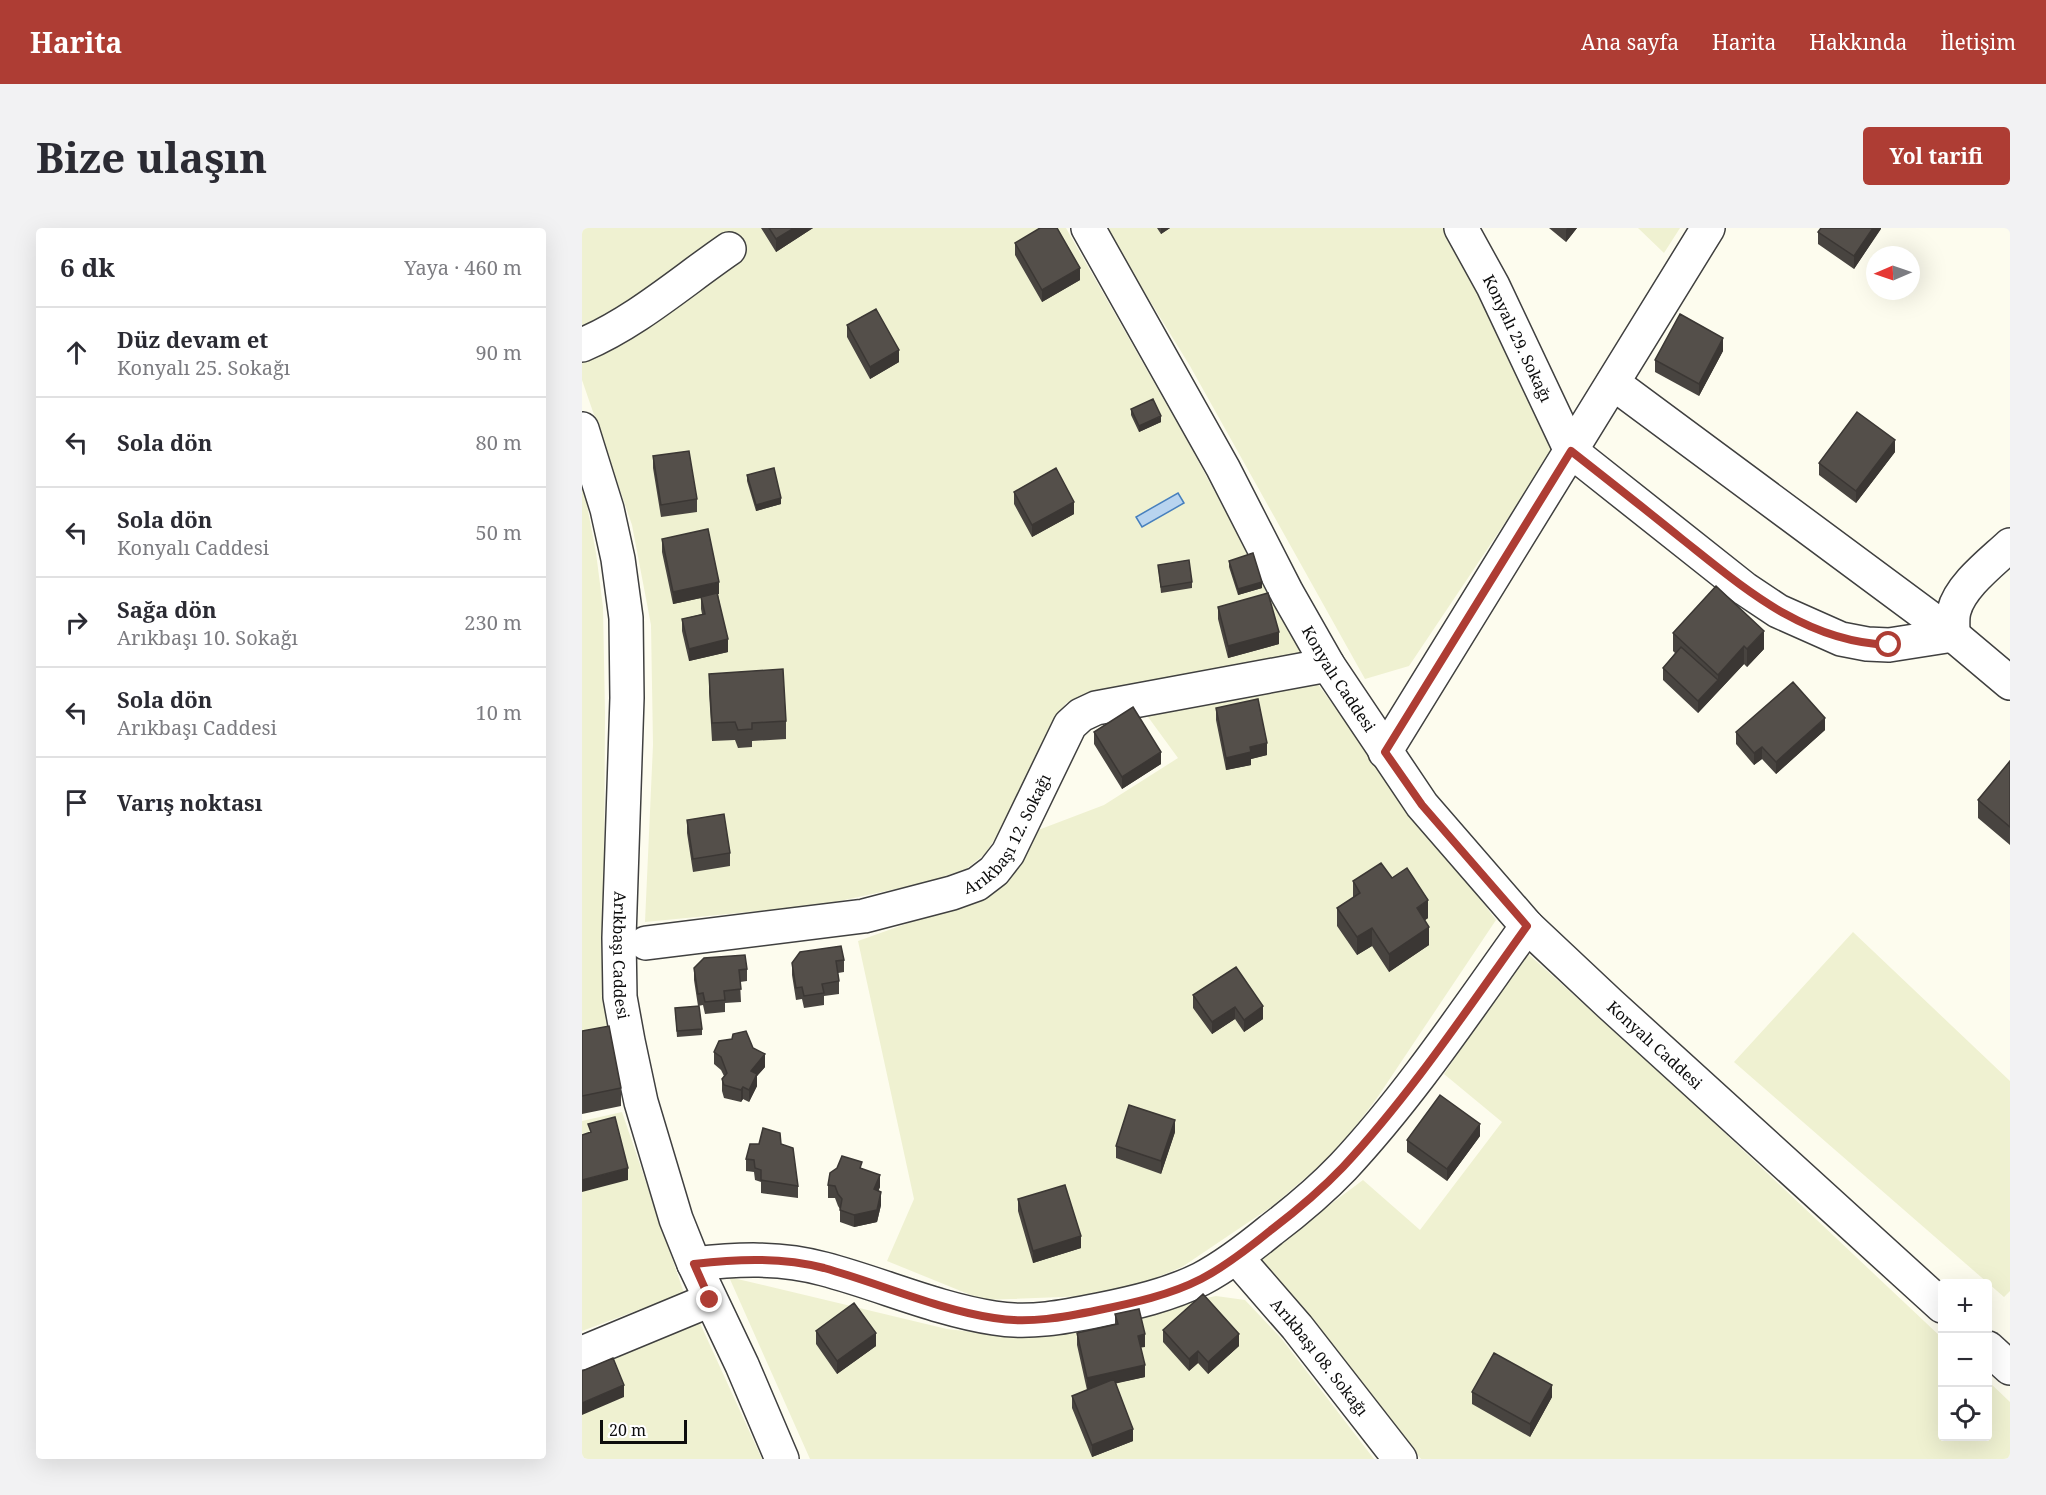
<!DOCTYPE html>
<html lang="tr">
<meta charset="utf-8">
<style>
:root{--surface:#fff;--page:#f2f2f3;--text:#2b2b33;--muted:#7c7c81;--line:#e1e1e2;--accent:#ae3d34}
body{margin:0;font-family:"Noto Serif",serif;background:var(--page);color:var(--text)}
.controls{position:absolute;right:18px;bottom:18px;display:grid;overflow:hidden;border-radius:6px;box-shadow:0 6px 24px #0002}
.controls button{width:54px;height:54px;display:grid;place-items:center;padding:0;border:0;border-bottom:2px solid var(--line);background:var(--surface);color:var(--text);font:30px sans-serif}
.compass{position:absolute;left:1284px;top:18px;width:54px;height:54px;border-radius:50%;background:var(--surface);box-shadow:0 6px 24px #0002;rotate:268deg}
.scale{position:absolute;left:18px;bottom:15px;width:87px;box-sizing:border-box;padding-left:6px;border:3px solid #0d0d0d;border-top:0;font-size:16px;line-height:21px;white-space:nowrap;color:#0d0d0d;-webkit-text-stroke:4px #fff;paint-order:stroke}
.stop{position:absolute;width:18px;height:18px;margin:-14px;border:4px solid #ae3d34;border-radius:50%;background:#fff}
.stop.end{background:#ae3d34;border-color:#fff;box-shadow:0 2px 6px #0008}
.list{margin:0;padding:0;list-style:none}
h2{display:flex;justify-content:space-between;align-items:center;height:78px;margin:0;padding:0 24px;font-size:26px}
h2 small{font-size:20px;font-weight:400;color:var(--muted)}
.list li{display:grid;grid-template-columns:39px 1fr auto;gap:18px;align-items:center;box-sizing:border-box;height:90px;padding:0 24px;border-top:2px solid var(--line)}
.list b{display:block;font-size:22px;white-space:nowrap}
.list p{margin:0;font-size:20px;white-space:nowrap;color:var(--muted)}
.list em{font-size:20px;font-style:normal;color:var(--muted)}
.icon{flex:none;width:33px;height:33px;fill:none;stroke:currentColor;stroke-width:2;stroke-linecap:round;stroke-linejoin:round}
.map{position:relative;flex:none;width:1428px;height:1231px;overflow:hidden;border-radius:6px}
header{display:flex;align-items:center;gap:36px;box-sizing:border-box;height:84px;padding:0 30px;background:var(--accent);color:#fff}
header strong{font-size:28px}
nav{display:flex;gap:33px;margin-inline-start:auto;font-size:21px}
.intro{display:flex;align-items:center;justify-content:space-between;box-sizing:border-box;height:144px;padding:0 36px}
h1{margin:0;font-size:42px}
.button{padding:15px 27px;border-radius:6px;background:var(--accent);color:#fff;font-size:21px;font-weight:700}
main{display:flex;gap:36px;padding:0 36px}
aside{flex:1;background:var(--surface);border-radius:6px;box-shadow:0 6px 24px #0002}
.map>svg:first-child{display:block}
.farmland{fill:#eff1d1}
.water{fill:#b8d4ef;stroke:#4780be;stroke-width:1.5}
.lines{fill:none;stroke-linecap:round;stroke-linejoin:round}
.minor-casing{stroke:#404040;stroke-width:36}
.minor{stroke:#fff;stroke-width:33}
.wall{fill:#484440}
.shaded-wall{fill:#3b3734}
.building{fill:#544f4a;stroke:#3b3734;stroke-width:1.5}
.route{stroke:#ae3d34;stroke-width:8}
.labels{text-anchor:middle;stroke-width:6;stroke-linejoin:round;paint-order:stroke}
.street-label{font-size:16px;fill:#0d0d0d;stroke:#fff}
</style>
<header>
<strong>Harita</strong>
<nav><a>Ana sayfa</a><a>Harita</a><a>Hakkında</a><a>İletişim</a></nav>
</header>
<div class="intro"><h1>Bize ulaşın</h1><a class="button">Yol tarifi</a></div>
<main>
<aside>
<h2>6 dk<small>Yaya · 460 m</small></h2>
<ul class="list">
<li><svg class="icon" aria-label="ahead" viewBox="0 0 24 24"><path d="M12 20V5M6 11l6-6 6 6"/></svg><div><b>Düz devam et</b><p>Konyalı 25. Sokağı</p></div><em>90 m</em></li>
<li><svg class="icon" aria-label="left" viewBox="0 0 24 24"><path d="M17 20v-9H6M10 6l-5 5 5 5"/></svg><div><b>Sola dön</b></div><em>80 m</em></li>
<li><svg class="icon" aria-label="left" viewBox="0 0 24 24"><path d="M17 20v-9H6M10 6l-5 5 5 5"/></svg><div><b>Sola dön</b><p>Konyalı Caddesi</p></div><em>50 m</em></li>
<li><svg class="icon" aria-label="right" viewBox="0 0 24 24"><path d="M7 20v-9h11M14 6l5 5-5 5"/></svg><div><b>Sağa dön</b><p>Arıkbaşı 10. Sokağı</p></div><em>230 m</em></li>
<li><svg class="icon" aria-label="left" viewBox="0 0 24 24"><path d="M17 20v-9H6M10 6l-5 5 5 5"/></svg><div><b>Sola dön</b><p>Arıkbaşı Caddesi</p></div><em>10 m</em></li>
<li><svg class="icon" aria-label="arrive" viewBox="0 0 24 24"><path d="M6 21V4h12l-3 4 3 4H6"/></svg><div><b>Varış noktası</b></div></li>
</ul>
</aside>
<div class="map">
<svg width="1428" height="1231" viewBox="0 0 1428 1231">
<rect width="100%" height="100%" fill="#fdfcee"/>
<path class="farmland" d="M0 0H484L606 214 721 428 507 465 484 475 469 498 435 577 403 626 384 641 346 654 239 677 63 694 71 517 69 397 50 297 0 152Z
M523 0H865L877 18 971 223 827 438 783 451 608 138Z
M1056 0H1098L1082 25Z
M0 251 14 325 21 379 23 485 22 673 31 805 0 814Z
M734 454 914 692 795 870 755 923 689 979 600 1039 532 1067 401 1072 305 1033 332 971 276 713 346 688 451 604 522 577 596 530 561 482Z
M1271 704 1428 853V1063L1422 1069 1152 834Z
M944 724 1094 859 1360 1110V1208H1406V1153L1428 1174V1231H839L678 1029 781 952 838 1002 920 894 862 846Z
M40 884 102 1065 0 1103V893Z
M147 1049 365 1101 434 1109 634 1068 663 1072 699 1110 792 1231H228Z
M117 1093 180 1231H0V1142Z"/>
<path class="water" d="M596 265 602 275 560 299 554 289Z"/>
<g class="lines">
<defs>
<g id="minor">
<path id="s1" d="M506 0 641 240 705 365 746 437 840 577 945 698 1028 776 1360 1078"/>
<path id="s2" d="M879 0 911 58 989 223 1163 361 1196 383 1259 411 1285 416 1307 417 1371 407"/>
<path d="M0 117C54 94 99 54 147 21"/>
<path d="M1031 155 1371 407 1428 455"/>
<path id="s3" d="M0 201 25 281 36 331 44 390 45 470 37 710 38 769 46 813 59 874 94 991 112 1036 160 1137 200 1231"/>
<path d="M1371 407C1371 399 1370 390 1372 383 1378 358 1410 334 1428 317"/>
<path d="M803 524 1126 0"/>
<path id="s4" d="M64 715 282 688 370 665 395 656 412 643 426 625 488 497 499 487 514 480 746 437"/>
<path id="s5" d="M655 1030 715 1099 818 1231"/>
<path d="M112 1036C155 1031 199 1029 242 1041 299 1056 354 1081 412 1090 447 1096 483 1089 517 1082 551 1075 587 1067 619 1051 644 1038 667 1020 689 1002 714 983 739 962 761 939 830 865 886 780 945 698"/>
<path d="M1406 1120 1428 1140"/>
<path d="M0 1125 128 1072"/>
</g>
</defs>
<use href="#minor" class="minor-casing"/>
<use href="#minor" class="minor"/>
</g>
<path class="wall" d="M179 0H231L194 24Z
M575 0H588L579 6Z
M967 0H995L984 14Z
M1299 0 1272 41 1236 16V4Z
M433 15 498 52 460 74 433 27Z
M265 97 317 134 288 151 265 109Z
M1141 123 1117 168 1073 144V132Z
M549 181 579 194 557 204 549 187Z
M1313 224 1274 275 1237 247V235Z
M71 228 115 271V284L79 289 71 240Z
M165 247 199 276 174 283 165 253Z
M432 264 492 286 450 309 432 276Z
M80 311 137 366H136L146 424 107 433 100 403V391L120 386 119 381V370L91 376 80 324Z
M647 333 680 360 656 367 647 339Z
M576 337 610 354V360L579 365Z
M636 379 697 416 646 430 636 391Z
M1091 405 1182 421 1165 439 1162 436 1116 485 1081 452V440L1093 425 1091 423Z
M127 446 204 493V511L170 513V519L156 520 153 512 130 513 127 464Z
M634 480 685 527 669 531V537L644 542 634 492Z
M1243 502 1194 546 1180 531 1172 537 1154 516V504Z
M512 504 579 536 540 561 512 516Z
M1428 533V617L1396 590V572Z
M105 592 148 625V638L111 644 105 605Z
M810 650 846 690 843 692 847 717 807 744 790 718 775 727 755 698V680L771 670V653Z
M262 732V744L256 745 257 753V766L242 768V777L222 780 220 771 214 772 210 747V735Z
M112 740 165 741V753L158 754 159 774 143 775V784L123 786 121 777 116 778 112 752Z
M611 767 681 778V791L662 804 653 791 630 806 611 780Z
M93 780 120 801V807L95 809Z
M0 803 39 860V878L0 886Z
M171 820 183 839 175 848V858L167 874 161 871 159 874 142 870 140 863V851L142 848 139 842 132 836V824Z
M593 904 579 946 534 930V918Z
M898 908 865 953 825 924V912Z
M199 916 216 958V970L179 965V954L173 952 172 944 164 943V931Z
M280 940 298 959 296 963 299 977 295 994 272 999 258 994V981L256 978 253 970H246V957Z
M436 971 499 1020 451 1035 436 983Z
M533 1086 563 1119H559L563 1149 534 1155 551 1213 510 1229 490 1180V1168L505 1162 495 1117V1105L533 1096Z
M581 1102 657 1118 626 1146 616 1135 607 1143 581 1114Z
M234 1103 294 1118 255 1146 234 1116Z
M890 1164 970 1169 948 1209 890 1176Z"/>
<path class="shaded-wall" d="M212 0H231L194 24V11Z
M579 0H588L579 6Z
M985 0H995L984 14V2Z
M1291 0H1299V1L1272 41V28Z
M498 40V52L460 74V62Z
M1141 110V123L1117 168V156Z
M317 122V134L288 151V139Z
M579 188V194L557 204V198Z
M1313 212V224L1274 275V263Z
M199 270V276L174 283V277Z
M492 274V286L450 309V297Z
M137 354V366L91 376V364Z
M680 354V360L656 367V361Z
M1182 403V421L1165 439V421Z
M697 404V416L646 430V418Z
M146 411V424L107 433V421Z
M1162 418V436L1116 485V473L1136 452V447Z
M1243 490V502L1194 546V534Z
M685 515V527L669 531V537L644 542V530L668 519Z
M1180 519V531L1172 537V525Z
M579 524V536L540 561V549Z
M846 672V690L835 698V680Z
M847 699V717L807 744V726Z
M790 700V718L775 727V709Z
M681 778V791L662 804V792Z
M653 779V791L630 806V794Z
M183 826V839L175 848V858L167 874V862L169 843Z
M161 859V871L159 874V862Z
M593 892V904L579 946V933Z
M898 896V908L865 953V941Z
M46 940V952L0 964V952Z
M298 947V959L292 973V961Z
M299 964V977L295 994 272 999V987Z
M499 1008V1020L451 1035V1023Z
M294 1105V1118L255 1146V1133Z
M563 1106V1119L556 1120V1108Z
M657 1106V1118L626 1146V1134Z
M616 1123V1135L607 1143V1131Z
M563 1137V1149L505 1162V1150Z
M42 1157V1169L0 1187V1175Z
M970 1157V1169L948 1209V1196Z
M551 1201V1213L510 1229V1217Z"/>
<path class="building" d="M187 0H212L194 11Z
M458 0H475L498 40 460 62 433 15Z
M1239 0H1291L1272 28 1236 4Z
M294 81 317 122 288 139 265 97Z
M1098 86 1141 110 1117 156 1073 132Z
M571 171 579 188 557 198 549 181Z
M1275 184 1313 212 1274 263 1237 235Z
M107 223 115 271 79 277 71 228Z
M192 240 199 270 174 277 165 247Z
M474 240 492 274 450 297 432 264Z
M126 301 137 354 91 364 80 311Z
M671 325 680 354 656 361 647 333Z
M607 332 610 354 579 359 576 337Z
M1134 358 1182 403 1165 421 1162 418 1136 447 1091 405Z
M135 365 146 411 107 421 100 391 123 386 119 369Z
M686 365 697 404 646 418 636 379Z
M1099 419 1136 452 1116 473 1081 440Z
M201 441 204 493 170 495V501L156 502 153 494 130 495 127 446Z
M1211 454 1243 490 1194 534 1180 519 1172 525 1154 504Z
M676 471 685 515 668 519 669 524 644 530 634 480Z
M551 479 579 524 540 549 512 504Z
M1428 533V599L1396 572Z
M142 586 148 625 111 631 105 592Z
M799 635 810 650 825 640 846 672 835 680 847 699 807 726 790 700 775 709 755 680 778 665 771 653Z
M259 718 262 732 254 733 257 753 240 756 242 765 222 768 220 759 214 760 210 735 218 724Z
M163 727 165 741 157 742 159 761 142 763 143 772 123 774 121 765 116 766 112 740 122 730Z
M654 739 681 778 662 792 653 779 630 794 611 767Z
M117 778 120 801 95 803 93 780Z
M27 798 39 860 0 868V803Z
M164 803 171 820 183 826 169 843 175 846 167 862 161 859 159 862 142 857 140 851 145 845 139 829 132 824 137 813 150 811 151 806Z
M858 867 898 896 865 941 825 912Z
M547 877 593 892 579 933 534 918Z
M33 889 46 940 0 952V907L9 904 6 896Z
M181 900 198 905 199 916 211 920 216 958 179 952V942L173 940 172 932 164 931 168 916H177Z
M260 928 280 934 278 940 298 947 292 961 299 964 295 982 272 987 258 982 260 971 256 966 253 958 246 957 248 945 255 940Z
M483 957 499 1008 451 1023 436 971Z
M621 1066 657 1106 626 1134 616 1123 607 1131 581 1102Z
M272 1075 294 1105 255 1133 234 1103Z
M557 1081 563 1106 556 1108 563 1137 505 1150 495 1105 536 1096 533 1086Z
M912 1125 970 1157 948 1196 890 1164Z
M31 1130 42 1157 0 1175V1143Z
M532 1151 551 1201 510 1217 490 1168Z"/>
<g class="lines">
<path class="route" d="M128 1072 112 1036C155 1031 199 1029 242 1040 299 1056 354 1081 412 1090 447 1096 483 1089 517 1082 551 1075 588 1067 619 1051 644 1038 667 1020 689 1002 714 983 739 962 761 939 830 865 886 780 945 698L840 577 803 524 989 223C1026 252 1063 281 1100 311 1163 361 1223 414 1307 417"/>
</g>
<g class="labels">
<g class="street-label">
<text dy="6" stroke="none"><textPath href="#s2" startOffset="124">Konyalı 29. Sokağı</textPath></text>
<text dy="6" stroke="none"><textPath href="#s1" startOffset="516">Konyalı Caddesi</textPath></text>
<text dy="6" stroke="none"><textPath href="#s4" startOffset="396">Arıkbaşı 12. Sokağı</textPath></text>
<text dy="6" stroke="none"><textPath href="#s3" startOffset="532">Arıkbaşı Caddesi</textPath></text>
<text dy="6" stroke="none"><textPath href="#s1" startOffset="1002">Konyalı Caddesi</textPath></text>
<text dy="6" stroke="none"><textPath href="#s5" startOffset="129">Arıkbaşı 08. Sokağı</textPath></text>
</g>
</g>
</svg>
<div class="controls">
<button>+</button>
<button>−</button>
<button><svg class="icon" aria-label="locate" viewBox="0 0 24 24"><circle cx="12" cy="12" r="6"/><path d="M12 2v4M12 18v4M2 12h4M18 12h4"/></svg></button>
</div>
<svg class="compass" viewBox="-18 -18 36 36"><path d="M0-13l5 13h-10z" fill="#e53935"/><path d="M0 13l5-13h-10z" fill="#7c7c81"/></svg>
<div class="scale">20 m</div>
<div class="stop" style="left:1307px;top:417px"></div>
<div class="stop end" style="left:128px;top:1072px"></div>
</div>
</main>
